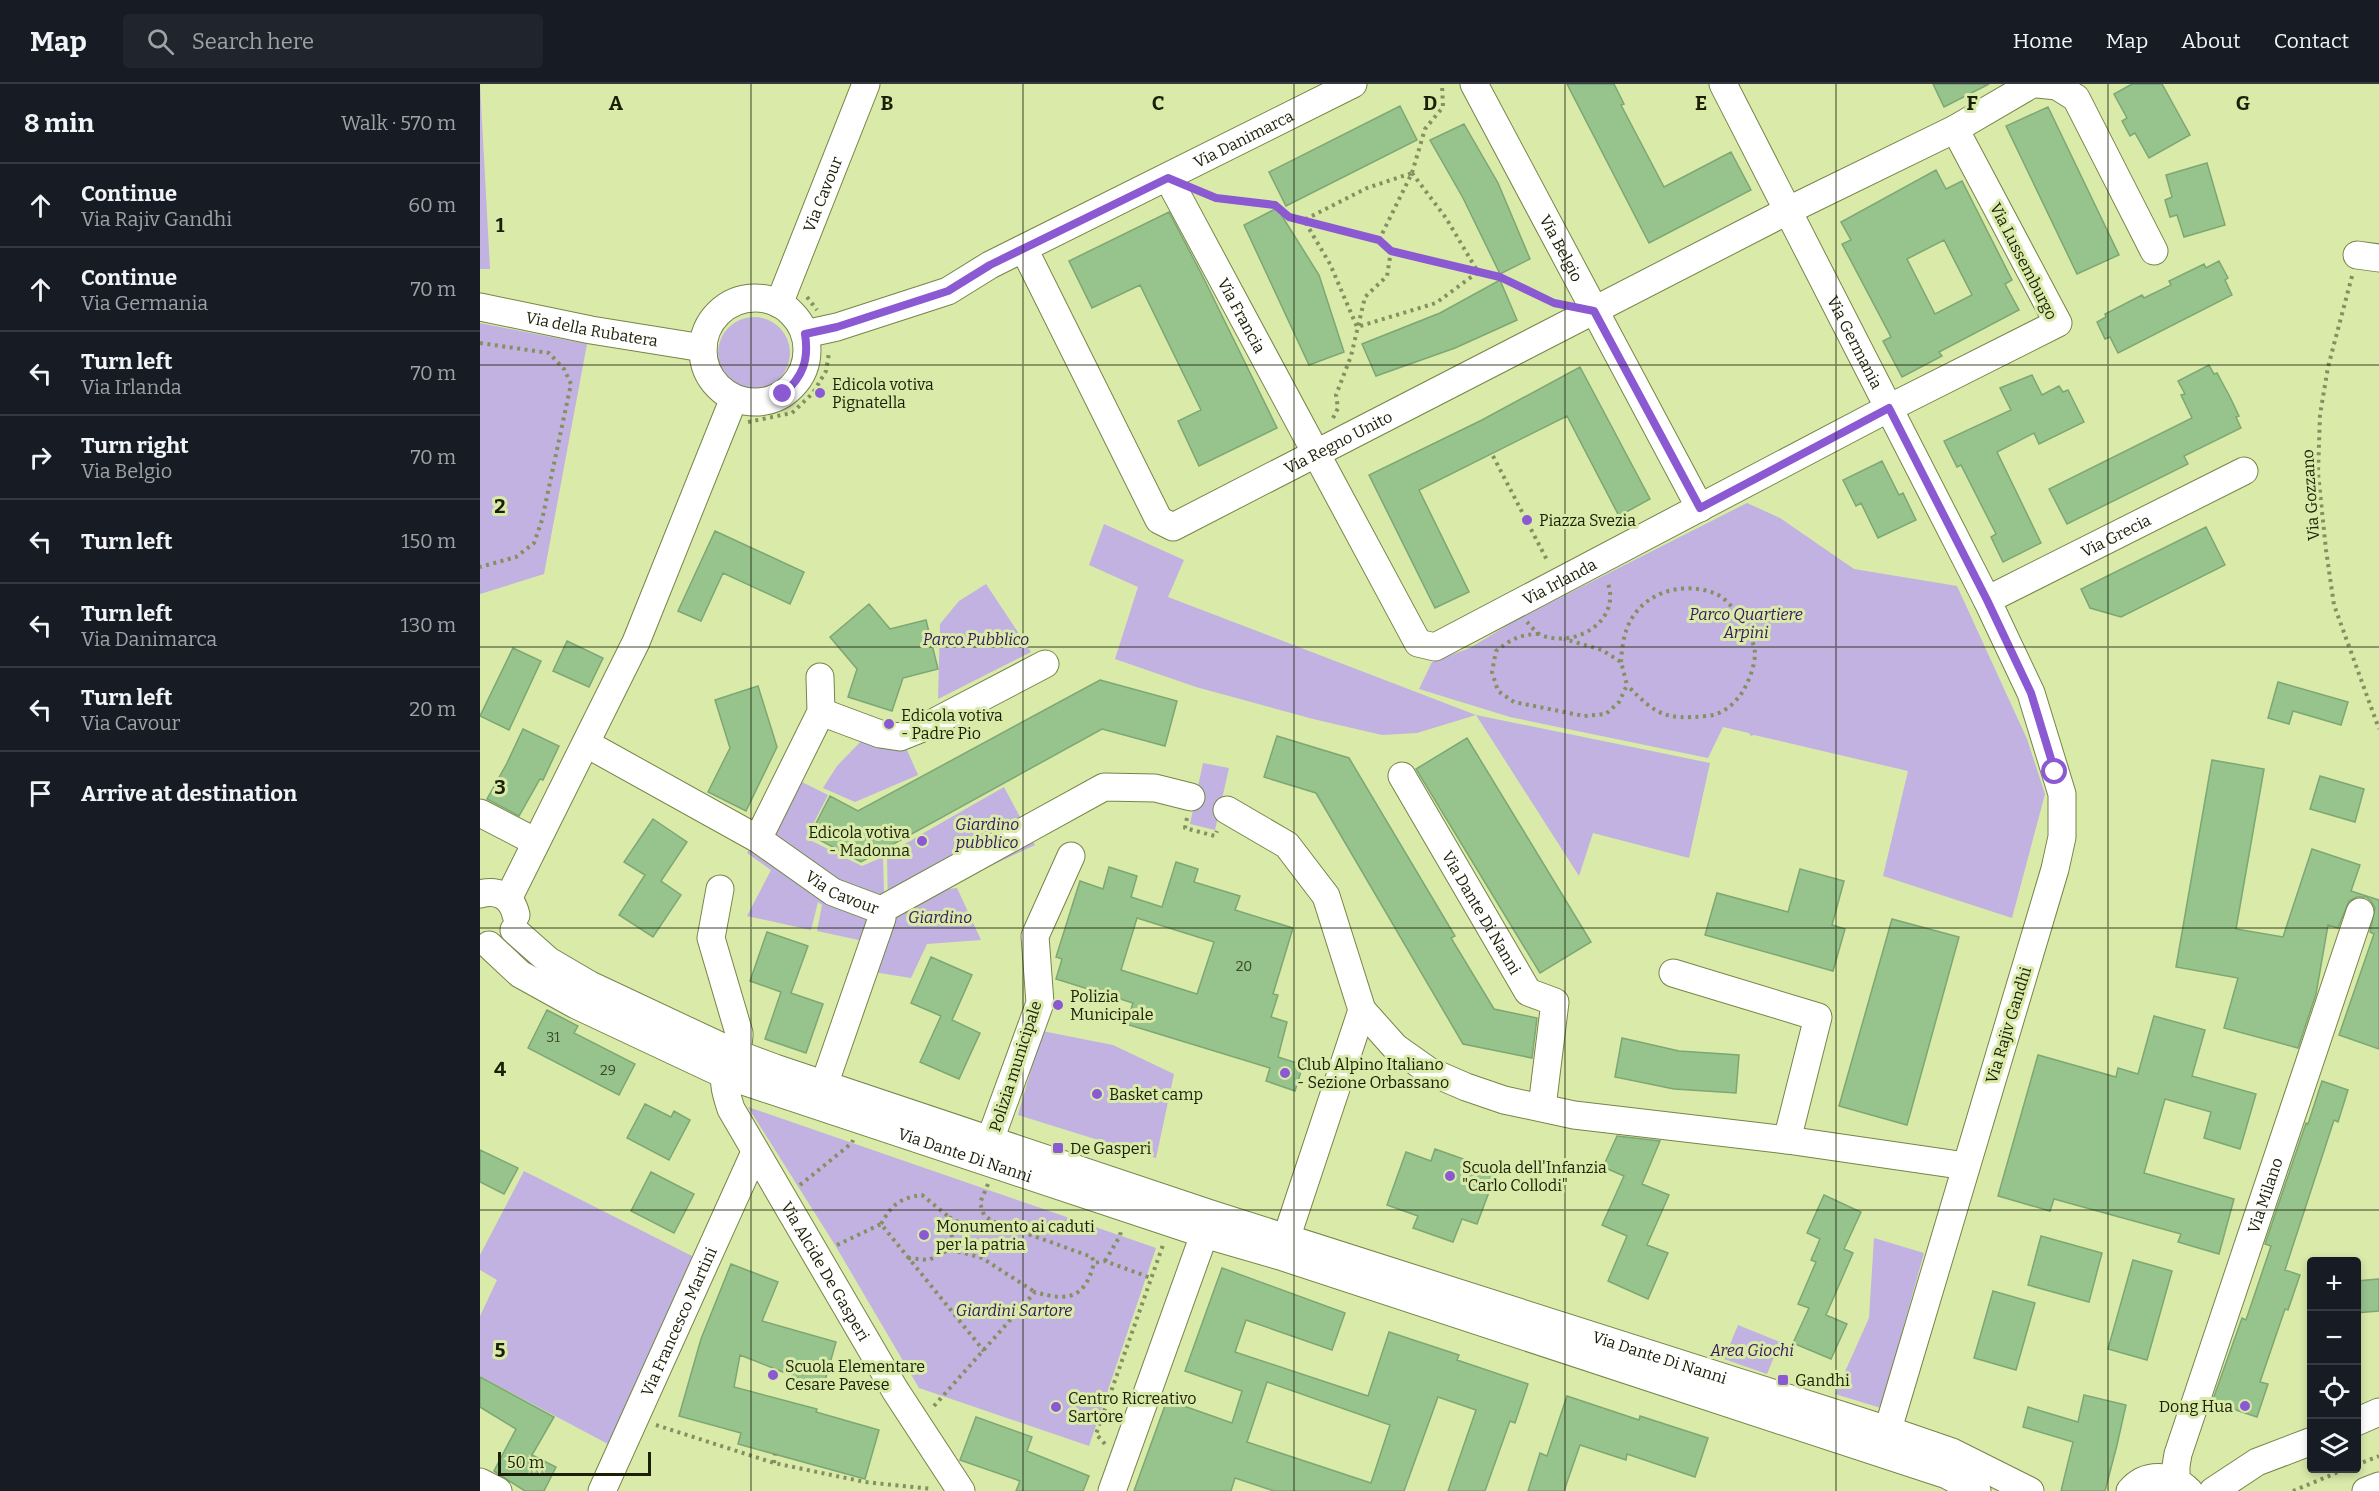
<!DOCTYPE html>
<meta charset="utf-8">
<style>
:root{--surface:#171b24;--page:#20242c;--text:#f1f3f6;--muted:#9ea1a6;--line:#363941}
body{margin:0;font-family:Bitter,serif;background:var(--page);color:var(--text)}
.controls{position:absolute;right:18px;bottom:18px;display:grid;overflow:hidden;border-radius:6px;box-shadow:0 3px 9px #0003}
.controls button{width:54px;height:54px;display:grid;place-items:center;padding:0;border:0;border-bottom:2px solid var(--line);background:var(--surface);color:var(--text);font:30px sans-serif}
.scale{position:absolute;left:18px;bottom:15px;width:153px;box-sizing:border-box;padding-left:6px;border:3px solid #1a1f06;border-top:0;font-size:16px;line-height:21px;white-space:nowrap;color:#1a1f06;-webkit-text-stroke:4px #d9eaa9;paint-order:stroke}
.stop{position:absolute;width:18px;height:18px;margin:-14px;border:4px solid #8b59d2;border-radius:50%;background:#fff}
.stop.end{background:#8b59d2;border-color:#fff;box-shadow:0 2px 6px #0008}
.list{margin:0;padding:0;list-style:none}
h2{display:flex;justify-content:space-between;align-items:center;height:78px;margin:0;padding:0 24px;font-size:26px}
h2 small{font-size:20px;font-weight:400;color:var(--muted)}
.list li{display:grid;grid-template-columns:39px 1fr auto;gap:18px;align-items:center;box-sizing:border-box;height:84px;padding:0 24px;border-top:2px solid var(--line)}
.list b{display:block;font-size:22px;white-space:nowrap}
.list p{margin:0;font-size:20px;white-space:nowrap;color:var(--muted)}
.list em{font-size:20px;font-style:normal;color:var(--muted)}
.icon{flex:none;width:33px;height:33px;fill:none;stroke:currentColor;stroke-width:2;stroke-linecap:round;stroke-linejoin:round}
.map{position:relative;flex:none;width:1899px;height:1407px;overflow:hidden}
header{display:flex;align-items:center;gap:36px;box-sizing:border-box;height:84px;padding:0 30px;background:var(--surface);border-bottom:2px solid var(--line)}
header strong{font-size:28px}
nav{display:flex;gap:33px;margin-inline-start:auto;font-size:21px}
.search{width:420px;height:54px;background:var(--page);display:flex;align-items:center;gap:15px;box-sizing:border-box;padding:0 21px;border-radius:6px;color:var(--muted);font-size:22px}
main{display:flex}
aside{flex:1;background:var(--surface)}
.map>svg:first-child{display:block}
.green{fill:#c1b2e1}
.building{fill:#97c38d;stroke:#7da773;stroke-width:1.5;fill-rule:evenodd}
.lines{fill:none;stroke-linecap:round;stroke-linejoin:round}
.minor-casing{stroke:#768547;stroke-width:29}
.path{stroke:#859061;stroke-width:4;stroke-dasharray:3 4.5;stroke-linecap:butt}
.minor{stroke:#fff;stroke-width:27}
.route{stroke:#8b59d2;stroke-width:8}
.grid{fill:none;stroke:#1a1f06;stroke-width:1.5;stroke-opacity:0.55}
.poi-dot{fill:#8b59d2;stroke:#d9eaa9;stroke-width:2}
.labels{text-anchor:middle;stroke-width:6;stroke-linejoin:round;paint-order:stroke}
.number-label{font-size:14px;fill:#394828}
.street-label{font-size:16px;fill:#1a1f06;stroke:#d9eaa9}
.poi-label{font-size:16px;fill:#1a1f06;stroke:#d9eaa9;text-anchor:start}
.park-label{font-size:16px;font-style:italic;fill:#37175d;stroke:#d9eaa9}
.grid-label{font-size:20px;text-anchor:middle;font-weight:bold;fill:#1a1f06;stroke:#d9eaa9;stroke-width:6;stroke-linejoin:round;paint-order:stroke}
</style>
<header>
<strong>Map</strong>
<div class="search"><svg class="icon" aria-label="search" viewBox="0 0 24 24"><circle cx="10" cy="10" r="6"/><path d="M15 15l6 6"/></svg>Search here</div>
<nav><a>Home</a><a>Map</a><a>About</a><a>Contact</a></nav>
</header>
<main>
<aside>
<h2>8 min<small>Walk · 570 m</small></h2>
<ul class="list">
<li><svg class="icon" aria-label="ahead" viewBox="0 0 24 24"><path d="M12 20V5M6 11l6-6 6 6"/></svg><div><b>Continue</b><p>Via Rajiv Gandhi</p></div><em>60 m</em></li>
<li><svg class="icon" aria-label="ahead" viewBox="0 0 24 24"><path d="M12 20V5M6 11l6-6 6 6"/></svg><div><b>Continue</b><p>Via Germania</p></div><em>70 m</em></li>
<li><svg class="icon" aria-label="left" viewBox="0 0 24 24"><path d="M17 20v-9H6M10 6l-5 5 5 5"/></svg><div><b>Turn left</b><p>Via Irlanda</p></div><em>70 m</em></li>
<li><svg class="icon" aria-label="right" viewBox="0 0 24 24"><path d="M7 20v-9h11M14 6l5 5-5 5"/></svg><div><b>Turn right</b><p>Via Belgio</p></div><em>70 m</em></li>
<li><svg class="icon" aria-label="left" viewBox="0 0 24 24"><path d="M17 20v-9H6M10 6l-5 5 5 5"/></svg><div><b>Turn left</b></div><em>150 m</em></li>
<li><svg class="icon" aria-label="left" viewBox="0 0 24 24"><path d="M17 20v-9H6M10 6l-5 5 5 5"/></svg><div><b>Turn left</b><p>Via Danimarca</p></div><em>130 m</em></li>
<li><svg class="icon" aria-label="left" viewBox="0 0 24 24"><path d="M17 20v-9H6M10 6l-5 5 5 5"/></svg><div><b>Turn left</b><p>Via Cavour</p></div><em>20 m</em></li>
<li><svg class="icon" aria-label="arrive" viewBox="0 0 24 24"><path d="M6 21V4h12l-3 4 3 4H6"/></svg><div><b>Arrive at destination</b></div></li>
</ul>
</aside>
<div class="map">
<svg width="1899" height="1407" viewBox="0 0 1899 1407">
<rect width="100%" height="100%" fill="#d9eaa9"/>
<path class="green" d="M0 0 10 185H0Z
M238 269a36 36 0 1 1 72 0a36 36 0 1 1-72 0Z
M0 239 107 260 64 490 0 510Z
M1267 419 1300 434 1374 485 1477 502 1547 655 1565 710 1532 834 1403 792 1428 687 1274 651 1271 652 1269 649 1243 643 1228 674 1030 633 939 605 952 578 990 564 1036 536Z
M624 440 704 476 688 513 996 631 1230 679 1209 774 1113 749 1099 792 996 631 937 649 902 651 833 635 716 603 635 575 658 503 609 481Z
M506 500 551 568 458 615 460 540 479 517Z
M387 651 427 666 438 691 375 718 343 704 357 682Z
M723 679 749 684 735 746 710 740Z
M312 693 348 711 326 754 382 782 403 773 405 839 408 829 407 770 524 703 555 761 459 806 477 804 501 856 447 860 431 894 393 888 388 858 337 847 342 821 338 818 331 846 267 832 291 786 267 769Z
M562 947 633 961 694 990 676 1074 538 1031Z
M268 1023 676 1164 609 1362 439 1304 355 1161Z
M44 1087 214 1173 128 1360 0 1292V1232L17 1196 0 1186V1171Z
M1394 1154 1444 1169 1401 1324 1355 1310 1389 1234Z
M1258 1241 1300 1258 1287 1290 1244 1275Z"/>
<path class="building" d="M1087 0H1134L1144 20 1141 21 1184 103 1251 68 1271 106 1169 159Z
M1453 0H1509L1464 23Z
M1652 0H1682L1710 51 1669 74 1655 49 1650 52 1642 37 1647 34 1634 10Z
M920 22 937 56 806 122 789 88Z
M1568 23 1639 171 1597 190 1526 42Z
M984 40 1018 99 1050 175 1020 190 983 114 950 56Z
M1727 79 1745 141 1704 153 1697 131 1690 133 1685 116 1692 113 1686 91Z
M1456 86 1466 105 1482 97 1532 196 1525 200 1539 226 1459 268 1462 272 1422 293 1403 257 1411 253 1362 160 1371 156 1361 138ZM1464 156 1492 211 1455 230 1427 175Z
M797 124 839 191 864 268 829 281 764 141Z
M689 128 722 191 797 344 719 382 698 337 721 326 660 201 612 224 589 177Z
M1739 177 1748 194 1745 196 1752 211 1638 269 1630 253 1625 255 1617 238 1626 233 1625 230 1662 211 1664 214 1691 201 1689 197 1724 180 1726 184Z
M1020 196 1037 236 975 264 896 292 882 260 960 229Z
M1729 281 1734 290 1737 289 1750 313 1759 332 1756 333 1761 344 1704 372 1708 380 1587 440 1569 405 1712 334 1701 311 1705 310 1698 297Z
M1100 283 1170 415 1139 432 1087 332 939 406 989 508 955 524 889 391 1002 336Z
M1552 291 1562 311 1579 302 1583 308 1588 306 1604 338 1559 360 1554 349 1517 368 1561 459 1523 478 1511 453 1516 450 1481 381 1477 383 1464 357 1531 326 1520 304Z
M1402 377 1419 411 1423 409 1436 436 1398 454 1381 419 1376 422 1363 396Z
M1726 443 1745 481 1641 533 1610 524 1601 505Z
M235 447 324 488 310 520 243 489 221 537 198 527Z
M389 520 410 545 446 536 458 585 423 594 412 627 368 613 377 585 350 553Z
M87 557 123 574 109 603 73 587Z
M33 564 61 577 29 646 0 632Z
M620 596 697 617 685 662 622 645 381 778 330 751 350 712 378 727Z
M1798 598 1868 618 1861 641 1813 627 1809 640 1788 634Z
M278 602 297 663 266 727 228 708 250 664 235 616Z
M43 645 79 662 63 696 60 695 39 732 7 715 27 679Z
M797 652 869 674 975 852 971 854 1014 925 1057 934 1052 974 983 960 836 709 784 693Z
M987 654 1111 858 1060 889 936 685Z
M1732 676 1784 685 1756 845 1803 853 1832 765 1880 781 1871 807 1899 816V965L1859 951 1894 850 1890 848 1895 824 1891 817 1886 813H1877L1869 817 1858 844 1848 841 1836 910 1818 964 1744 944 1758 894 1696 883Z
M1840 692 1884 705 1875 738 1830 725Z
M173 735 207 758 181 797 201 811 173 853 139 831 165 791 144 778Z
M696 778 718 785 714 798 760 812 755 826 813 844 793 910 798 911 791 933 807 938 798 973 823 981 815 1007 786 997 790 984 646 940 653 919 576 895 582 875 576 873 600 797 623 805 629 783 657 792 651 813 682 823ZM657 834 734 858 717 910 641 886Z
M1320 785 1364 797 1352 841 1365 845 1353 887 1225 851 1237 809 1308 828Z
M1412 835 1479 853 1427 1041 1359 1022Z
M287 848 328 862 311 909 343 920 326 969 285 955 301 908 270 897Z
M451 873 492 891 472 936 500 949 479 995 440 978 461 932 431 919Z
M67 926 98 942 94 949 155 980 139 1011 48 964Z
M1674 932 1725 946 1712 992 1776 1010 1760 1065 1724 1054 1731 1028 1685 1015 1664 1089 1754 1115 1739 1170 1698 1158 1701 1150 1574 1115 1570 1127 1518 1112 1558 971 1636 993 1638 984 1658 990Z
M1142 954 1199 967 1259 971 1256 1009 1194 1005 1135 993Z
M1842 997 1868 1006 1858 1038 1854 1036 1805 1186 1820 1191 1808 1226 1805 1225 1780 1298 1788 1300 1777 1333 1732 1318 1762 1234 1766 1236 1791 1162 1785 1160 1826 1039 1828 1040Z
M165 1020 191 1033 194 1027 210 1036 189 1076 147 1054Z
M1137 1052 1180 1057 1162 1100 1189 1111 1167 1161 1188 1169 1168 1215 1128 1197 1147 1152 1122 1141 1144 1092 1123 1083Z
M955 1065 1017 1087 997 1140 982 1135 973 1158 933 1144 938 1132 907 1121 926 1068 951 1077Z
M0 1066 38 1084 24 1110 0 1098Z
M171 1088 214 1110 194 1149 151 1127Z
M1344 1111 1381 1128 1364 1165 1373 1169 1346 1231 1367 1240 1351 1275 1313 1259 1329 1224 1318 1220 1336 1178 1331 1176 1340 1155 1327 1149Z
M1561 1152 1622 1169 1609 1218 1548 1201Z
M1653 1176 1692 1187 1667 1276 1628 1265Z
M251 1180 298 1198 282 1237 356 1258 343 1304 260 1271 254 1303 337 1325 336 1328 399 1346 385 1395 258 1360 261 1349 199 1332 221 1255Z
M742 1184 865 1229 852 1266 766 1236 755 1268 888 1312 909 1248 979 1271 977 1276 1048 1300 1035 1339 1030 1337 1005 1407H968L996 1326 958 1313 924 1407H794L755 1394 751 1407H654L687 1316 752 1339 762 1307 705 1287ZM787 1298 910 1341 891 1399 767 1358Z
M1899 1195V1227L1876 1229V1197Z
M1513 1207 1555 1219 1536 1286 1494 1274Z
M0 1293 74 1333 52 1371 76 1383 64 1407H45L14 1387 36 1345 0 1323Z
M1604 1311 1646 1321 1637 1361 1625 1407H1581L1593 1358 1543 1343 1548 1323 1598 1338Z
M1087 1312 1159 1336 1160 1332 1228 1354 1215 1393 1147 1370 1146 1376 1100 1361 1084 1407H1048L1060 1369 1067 1372Z
M496 1333 552 1353 547 1367 609 1392 603 1407H536L540 1397 480 1376Z"/>
<g class="lines">
<defs>
<g id="minor">
<path id="s1" d="M994 0 1220 424"/>
<path id="s2" d="M1243 0 1507 516 1551 609 1582 710V753L1575 785 1403 1362"/>
<path d="M1558 0 1577 2 1596 14 1674 167"/>
<path id="s3" d="M688 94 938 559 955 563 1409 324 1578 239 1475 45"/>
<path id="s4" d="M544 165 679 436 693 443 1307 127 1475 45 1552 0"/>
<path d="M1877 171 1899 174"/>
<circle cx="275" cy="266" r="52"/>
<path id="s5" d="M299 220 386 0"/>
<path id="s6" d="M0 223 111 246 223 264"/>
<path id="s7" d="M325 250 357 243 468 207 510 181 873 0"/>
<path id="s8" d="M1507 516 1764 387"/>
<path d="M341 628 400 650 420 653 445 643 565 580"/>
<path id="s9" d="M107 660 278 755 353 808 401 826 624 703 675 704 711 713"/>
<path id="s10" d="M922 692 1048 908 1075 918 1062 1023"/>
<path d="M747 726 807 761 846 812 882 926 915 963 949 987 986 1003 1024 1016 1094 1031 1307 1056 1486 1082"/>
<path d="M0 729 56 758"/>
<path d="M278 755 341 628 340 593"/>
<path id="s11" d="M240 805 231 854 259 949C260 965 249 975 245 991 243 1002 248 1015 251 1025L415 1306 481 1407"/>
<path d="M0 810C18 805 32 813 36 831"/>
<path d="M28 815 156 558 254 314"/>
<path id="s12" d="M34 846 69 877 110 901 255 969 295 984 731 1130 1408 1346 1472 1368 1550 1407"/>
<path id="s13" d="M9 861 40 890 96 921 245 991 724 1150 800 1172 1467 1391 1497 1407"/>
<path d="M1193 889 1338 933 1307 1056"/>
<path d="M344 1001 402 834"/>
<path d="M510 1056 560 919 555 852 591 772"/>
<path d="M801 1170 882 926"/>
<path d="M1876 1338 1899 1328"/>
<path id="s14" d="M1696 1397V1382L1698 1370 1880 828"/>
<path d="M0 1398 18 1407"/>
<path id="s15" d="M122 1407 275 1068"/>
<path d="M632 1407 730 1134"/>
<path d="M1650 1407C1666 1388 1692 1390 1709 1407"/>
<path d="M1733 1407 1777 1378 1832 1357"/>
<path d="M1886 1407 1899 1402"/>
</g>
</defs>
<use href="#minor" class="minor-casing"/>
<path class="path" d="M932 89 966 134 998 188 956 219 877 243 850 180 824 136 887 104Z
M723 109 737 114 795 121 809 133 899 156 911 167 1020 193 1078 220
M899 156 932 89 945 45 963 23 962 0
M1872 192 1848 283 1840 331 1838 389 1846 466 1854 521 1899 645
M327 213 337 226
M0 259 69 269 84 285 91 300 62 436 54 459 36 473 0 483
M853 334 858 324 856 311 871 272 885 213 907 192 911 167
M268 338 312 329 333 309 346 287 349 269
M1013 372 1068 478
M1047 538C1051 542 1056 549 1061 551 1096 565 1143 536 1127 497
M1059 550C1040 550 1030 556 1016 567L1012 588 1018 607 1034 618 1104 632 1126 630 1139 618 1147 601 1141 578 1122 566 1084 555
M1141 578C1142 562 1144 545 1154 531 1172 505 1208 498 1236 510 1252 516 1274 552 1275 569 1275 581 1269 597 1263 607 1255 620 1242 631 1227 632 1185 636 1176 631 1147 601
M707 734 705 744 735 752 737 747
M508 1100 500 1119 504 1131 512 1137 612 1173 614 1179
M320 1101 372 1059 373 1056
M469 1133 484 1141 512 1137
M401 1140C412 1121 419 1114 442 1111L469 1133 474 1167
M357 1161 401 1140 504 1267
M428 1174 449 1176 468 1166 484 1169 502 1174 555 1208
M625 1177 640 1152 641 1146
M454 1322 555 1208C589 1218 605 1214 614 1179L625 1177 671 1194
M176 1341 294 1379 385 1398 452 1405
M625 1360 616 1350 683 1161
M294 1379 295 1370
M1876 1381 1899 1372
M1813 1407 1868 1384"/>
<use href="#minor" class="minor"/>
</g>
<g class="lines">
<path class="route" d="M303 310C323 293 329 276 325 250L357 243 468 207 510 181 688 94 736 114 795 121 809 133 899 156 911 167 1020 193 1074 219 1114 227 1220 424 1409 324 1507 516 1551 609 1575 688"/>
</g>
<path class="grid" d="M271 0V1407M543 0V1407M814 0V1407M1085 0V1407M1356 0V1407M1628 0V1407M0 281H1899M0 563H1899M0 844H1899M0 1126H1899"/>
<g class="poi-dot">
<circle cx="340" cy="309" r="6"/>
<circle cx="1047" cy="436" r="6"/>
<circle cx="409" cy="640" r="6"/>
<circle cx="442" cy="757" r="6"/>
<circle cx="578" cy="921" r="6"/>
<circle cx="805" cy="989" r="6"/>
<circle cx="617" cy="1010" r="6"/>
<rect x="572" y="1058" width="12" height="12" rx="3"/>
<circle cx="970" cy="1092" r="6"/>
<circle cx="444" cy="1151" r="6"/>
<circle cx="293" cy="1291" r="6"/>
<rect x="1297" y="1290" width="12" height="12" rx="3"/>
<circle cx="1765" cy="1322" r="6"/>
<circle cx="576" cy="1323" r="6"/>
</g>
<g class="labels">
<g class="number-label">
<text x="764" y="887">20</text>
<text x="73" y="958">31</text>
<text x="128" y="991">29</text>
</g>
<g class="street-label">
<text dy="6" stroke="none"><textPath href="#s7" startOffset="482">Via Danimarca</textPath></text>
<text dy="6" stroke="none"><textPath href="#s5" startOffset="118">Via Cavour</textPath></text>
<text dy="6" stroke="none"><textPath href="#s1" startOffset="186">Via Belgio</textPath></text>
<text transform="translate(1544 177) rotate(63)" y="6">Via Lussemburgo</text>
<text dy="6" stroke="none"><textPath href="#s3" startOffset="156">Via Francia</textPath></text>
<text dy="6" stroke="none"><textPath href="#s6" startOffset="114">Via della Rubatera</textPath></text>
<text dy="6" stroke="none"><textPath href="#s2" startOffset="290">Via Germania</textPath></text>
<text dy="6" stroke="none"><textPath href="#s4" startOffset="504">Via Regno Unito</textPath></text>
<text transform="translate(1830 411) rotate(-94)" y="6">Via Gozzano</text>
<text dy="6" stroke="none"><textPath href="#s8" startOffset="144">Via Grecia</textPath></text>
<text dy="6" stroke="none"><textPath href="#s3" startOffset="686">Via Irlanda</textPath></text>
<text dy="6" stroke="none"><textPath href="#s9" startOffset="296">Via Cavour</textPath></text>
<text dy="6" stroke="none"><textPath href="#s10" startOffset="158">Via Dante Di Nanni</textPath></text>
<text transform="translate(1528 941) rotate(-73)" y="6">Via Rajiv Gandhi</text>
<text transform="translate(535 982) rotate(-72)" y="6">Polizia municipale</text>
<text dy="6" stroke="none"><textPath href="#s13" startOffset="524">Via Dante Di Nanni</textPath></text>
<text dy="6" stroke="none"><textPath href="#s14" startOffset="300">Via Milano</textPath></text>
<text dy="6" stroke="none"><textPath href="#s11" startOffset="416">Via Alcide De Gasperi</textPath></text>
<text dy="6" stroke="none"><textPath href="#s15" startOffset="186">Via Francesco Martini</textPath></text>
<text dy="6" stroke="none"><textPath href="#s12" startOffset="1228">Via Dante Di Nanni</textPath></text>
</g>
<g class="poi-label">
<text x="352" y="306">Edicola votiva<tspan x="352" dy="18">Pignatella</tspan></text>
<text x="1059" y="442">Piazza Svezia</text>
<text x="421" y="637">Edicola votiva<tspan x="421" dy="18">- Padre Pio</tspan></text>
<text x="430" y="754" text-anchor="end">Edicola votiva<tspan x="430" dy="18">- Madonna</tspan></text>
<text x="590" y="918">Polizia<tspan x="590" dy="18">Municipale</tspan></text>
<text x="817" y="986">Club Alpino Italiano<tspan x="817" dy="18">- Sezione Orbassano</tspan></text>
<text x="629" y="1016">Basket camp</text>
<text x="590" y="1070">De Gasperi</text>
<text x="982" y="1089">Scuola dell'Infanzia<tspan x="982" dy="18">"Carlo Collodi"</tspan></text>
<text x="456" y="1148">Monumento ai caduti<tspan x="456" dy="18">per la patria</tspan></text>
<text x="305" y="1288">Scuola Elementare<tspan x="305" dy="18">Cesare Pavese</tspan></text>
<text x="1315" y="1302">Gandhi</text>
<text x="588" y="1320">Centro Ricreativo<tspan x="588" dy="18">Sartore</tspan></text>
<text x="1753" y="1328" text-anchor="end">Dong Hua</text>
</g>
<g class="park-label">
<text x="1266" y="536">Parco Quartiere<tspan x="1266" dy="18">Arpini</tspan></text>
<text x="496" y="561">Parco Pubblico</text>
<text x="507" y="746">Giardino<tspan x="507" dy="18">pubblico</tspan></text>
<text x="460" y="839">Giardino</text>
<text x="534" y="1232">Giardini Sartore</text>
<text x="1272" y="1272">Area Giochi</text>
</g>
</g>
<g class="grid-label">
<text x="136" y="26">A</text>
<text x="407" y="26">B</text>
<text x="678" y="26">C</text>
<text x="950" y="26">D</text>
<text x="1221" y="26">E</text>
<text x="1492" y="26">F</text>
<text x="1763" y="26">G</text>
<text x="20" y="148">1</text>
<text x="20" y="429">2</text>
<text x="20" y="710">3</text>
<text x="20" y="992">4</text>
<text x="20" y="1273">5</text>
</g>
</svg>
<div class="controls">
<button>+</button>
<button>−</button>
<button><svg class="icon" aria-label="locate" viewBox="0 0 24 24"><circle cx="12" cy="12" r="6"/><path d="M12 2v4M12 18v4M2 12h4M18 12h4"/></svg></button>
<button><svg class="icon" aria-label="layers" viewBox="0 0 24 24"><path d="M12 4l9 5-9 5-9-5zM3 14l9 5 9-5"/></svg></button>
</div>
<div class="scale">50 m</div>
<div class="stop" style="left:1575px;top:688px"></div>
<div class="stop end" style="left:303px;top:310px"></div>
</div>
</main>
